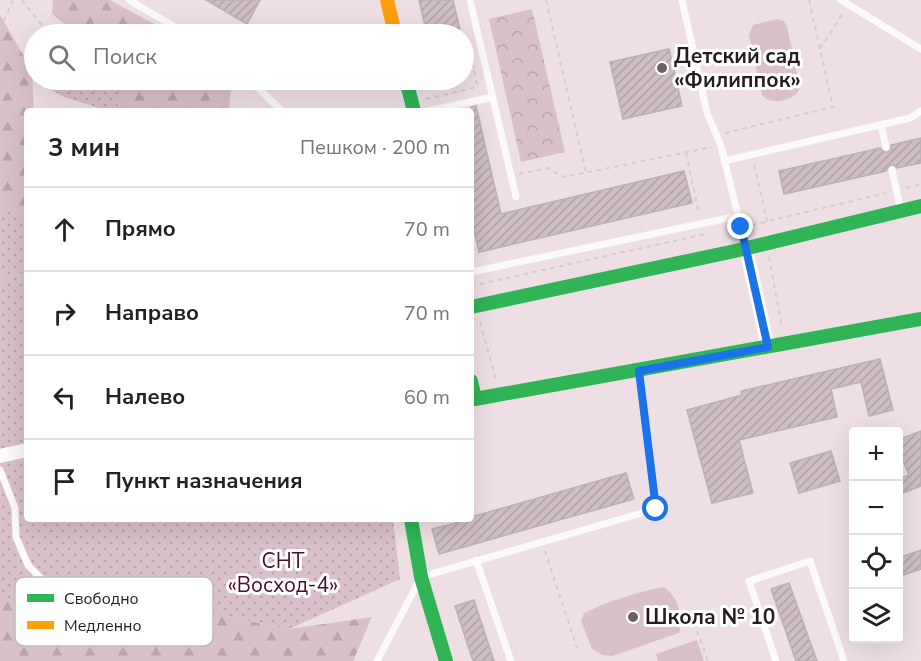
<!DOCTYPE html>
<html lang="ru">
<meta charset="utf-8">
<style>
:root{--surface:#fff;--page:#f6f6f6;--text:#222;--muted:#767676;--line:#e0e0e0}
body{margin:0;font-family:"Nunito Sans",sans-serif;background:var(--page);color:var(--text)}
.controls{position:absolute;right:18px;bottom:18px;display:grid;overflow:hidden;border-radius:6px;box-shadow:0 6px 24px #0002}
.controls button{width:54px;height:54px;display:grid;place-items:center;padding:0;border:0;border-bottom:2px solid var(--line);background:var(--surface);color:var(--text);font:30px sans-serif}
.stop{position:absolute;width:18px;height:18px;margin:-14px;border:4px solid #1a73e8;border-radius:50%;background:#fff}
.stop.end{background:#1a73e8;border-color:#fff;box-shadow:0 2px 6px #0008}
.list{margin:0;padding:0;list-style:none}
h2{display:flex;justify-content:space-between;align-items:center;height:78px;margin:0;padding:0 24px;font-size:26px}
h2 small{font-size:20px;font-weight:400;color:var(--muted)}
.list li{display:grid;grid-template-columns:39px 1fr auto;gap:18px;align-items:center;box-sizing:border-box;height:84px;padding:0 24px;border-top:2px solid var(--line)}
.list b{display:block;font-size:22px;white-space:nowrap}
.list em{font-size:20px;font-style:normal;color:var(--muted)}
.icon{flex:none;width:33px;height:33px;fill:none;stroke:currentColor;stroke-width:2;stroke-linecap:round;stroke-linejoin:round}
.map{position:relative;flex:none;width:921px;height:661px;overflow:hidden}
.search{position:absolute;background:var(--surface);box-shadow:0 6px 24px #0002;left:24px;top:24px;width:450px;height:66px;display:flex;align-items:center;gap:15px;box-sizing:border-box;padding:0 21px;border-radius:33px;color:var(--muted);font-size:22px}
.panel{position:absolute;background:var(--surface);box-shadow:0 6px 24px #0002;left:24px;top:108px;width:450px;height:414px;border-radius:6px}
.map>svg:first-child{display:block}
.grass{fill:#dac0ca}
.forest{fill:url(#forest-firs)}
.park{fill:url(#park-crowns)}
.garden{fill:url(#garden-dots)}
.building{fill:url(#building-hatch);stroke:#bcb1b5;stroke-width:1.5}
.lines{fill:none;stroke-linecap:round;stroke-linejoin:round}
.path{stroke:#d2cdcf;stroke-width:2;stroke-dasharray:4.5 4.5;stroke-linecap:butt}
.lane{stroke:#fcfafb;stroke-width:7}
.street{stroke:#fcfafb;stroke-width:14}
.fast{stroke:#30b455;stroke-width:14}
.slow{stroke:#ff9f0a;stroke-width:14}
.route{stroke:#1a73e8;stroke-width:8}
.poi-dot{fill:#6c6065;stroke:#fff;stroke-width:2}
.labels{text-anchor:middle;stroke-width:6;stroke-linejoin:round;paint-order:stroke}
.poi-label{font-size:21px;font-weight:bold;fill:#261c20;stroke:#fff;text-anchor:start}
.park-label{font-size:21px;fill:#4b0c2d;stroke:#fff}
.key{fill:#fff;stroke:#bebbbc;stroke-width:1.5}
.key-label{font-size:16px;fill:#261c20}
</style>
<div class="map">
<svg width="921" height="661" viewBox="0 0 921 661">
<defs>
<pattern id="forest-firs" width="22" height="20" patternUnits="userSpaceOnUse" patternTransform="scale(1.5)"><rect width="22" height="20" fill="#dac0ca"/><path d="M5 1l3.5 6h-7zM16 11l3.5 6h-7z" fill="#bba4ad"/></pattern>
<pattern id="park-crowns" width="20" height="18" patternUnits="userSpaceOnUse" patternTransform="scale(1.5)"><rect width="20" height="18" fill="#dac0ca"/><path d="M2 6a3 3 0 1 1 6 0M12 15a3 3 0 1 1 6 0" fill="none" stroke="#bba4ad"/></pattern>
<pattern id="garden-dots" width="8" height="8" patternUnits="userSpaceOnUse" patternTransform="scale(1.5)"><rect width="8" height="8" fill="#dac0ca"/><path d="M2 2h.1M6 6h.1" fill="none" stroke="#bba4ad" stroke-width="1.8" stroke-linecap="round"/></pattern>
<pattern id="building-hatch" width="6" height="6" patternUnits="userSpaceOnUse" patternTransform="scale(1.5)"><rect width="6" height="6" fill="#cebdc4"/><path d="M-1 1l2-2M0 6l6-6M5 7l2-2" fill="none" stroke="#b1a2a8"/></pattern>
</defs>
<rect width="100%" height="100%" fill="#eedfe4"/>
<path class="grass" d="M778 19 784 21 787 27 800 87C798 100 770 107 762 95L749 35 753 25Z
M664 587C678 597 684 616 679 633L612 656 603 655 592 649 581 621 584 613C609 601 637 592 664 587Z
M697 640 704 661H658L656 654Z"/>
<path class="forest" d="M53 0H110L172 34H77L52 14Z
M0 15 32 70 34 111H27V216L0 209Z
M127 80H229L231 86 229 111H108L129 82Z
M15 597 90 606 197 610 289 629 372 617 353 661H0V599Z"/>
<path class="park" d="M532 9 565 152 521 162 489 19Z"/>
<path class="garden" d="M44 80H128L115 111H109L64 97 43 85Z
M0 209 27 216V519H393L400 579 289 629 197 610 90 606 15 598 0 599Z"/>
<path class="building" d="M206 0H260L247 24Z
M419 0H453L461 34H427Z
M669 49 682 106 623 119 610 62Z
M476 106 501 214 684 171 692 203 479 252 471 218V107Z
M921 138V163L897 168 894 165H890L886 171 784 194 779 171 880 148 884 152H888L891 149V145Z
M880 359 893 410 869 416 861 382 831 389 837 417 739 440 753 493 712 503 687 410 742 395 741 391Z
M921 431V486L898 495V479L909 475 898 449V440Z
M831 451 840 481 799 493 790 463Z
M626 473 634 499 439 554 432 529 471 519V517Z
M921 550V569L898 577V558Z
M789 583 817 661H796L771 589Z
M474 600 494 661H473L455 606Z"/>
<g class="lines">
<path class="path" d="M22 0 48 33 56 34
M546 0 586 173
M0 29 13 0
M820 49 843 13
M151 80 155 83 174 111
M426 99 473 88 477 85 467 38
M725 133 833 107 809 0
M0 140 27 148
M686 153 699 214
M754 165 767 221
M519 174 547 168 564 177 712 147
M906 188 921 184
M752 225 886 193
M769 257 782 328
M0 280 27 272
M471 286 705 234
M480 322 496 380
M545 551 577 648
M697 631 708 661"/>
<path class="lane" d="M129 0 187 34
M470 0 516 197
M682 0 707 113 721 146 746 248
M841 0 921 49
M250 80 282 111
M428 111 493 97
M881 125 886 147
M724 161 910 118 921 111
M892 170 901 211
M471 272 738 216
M0 470 15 508 16 537 28 565 56 594
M476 560 511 661
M377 661 421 577 656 509 639 371
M776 661 749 581 810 561 844 661"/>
<path class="street" d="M746 248 768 347
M0 456 27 450"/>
<path class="fast" d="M406 80 414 111
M471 307 735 251 921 206
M471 381 475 399 921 319
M411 519 421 577 446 661"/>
<path class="slow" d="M387 0 395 34"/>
</g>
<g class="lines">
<path class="route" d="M656 509 639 371 768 347 741 227"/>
</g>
<g class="poi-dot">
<circle cx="662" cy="68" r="6"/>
<circle cx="633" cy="617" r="6"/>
</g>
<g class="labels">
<g class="poi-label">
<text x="674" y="63">Детский сад<tspan x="674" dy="24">«Филиппок»</tspan></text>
<text x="645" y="624">Школа № 10</text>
</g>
<g class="park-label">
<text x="283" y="568">СНТ<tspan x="283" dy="24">«Восход-4»</tspan></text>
</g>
</g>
<rect x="15" y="577" width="198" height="69" rx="9" class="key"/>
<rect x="27" y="594" width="27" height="8" fill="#30b455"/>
<rect x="27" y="621" width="27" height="8" fill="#ff9f0a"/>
<g class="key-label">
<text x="64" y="604">Свободно</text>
<text x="64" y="631">Медленно</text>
</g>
</svg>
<div class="controls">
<button>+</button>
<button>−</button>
<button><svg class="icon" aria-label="locate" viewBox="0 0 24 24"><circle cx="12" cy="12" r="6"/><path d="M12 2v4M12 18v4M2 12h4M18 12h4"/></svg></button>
<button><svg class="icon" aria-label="layers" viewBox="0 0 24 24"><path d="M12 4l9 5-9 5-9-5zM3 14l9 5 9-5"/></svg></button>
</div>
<div class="stop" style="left:656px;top:509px"></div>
<div class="stop end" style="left:741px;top:227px"></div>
<div class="search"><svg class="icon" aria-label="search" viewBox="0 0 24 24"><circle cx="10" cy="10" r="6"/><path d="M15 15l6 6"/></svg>Поиск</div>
<section class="panel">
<h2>3 мин<small>Пешком · 200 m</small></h2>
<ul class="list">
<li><svg class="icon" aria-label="ahead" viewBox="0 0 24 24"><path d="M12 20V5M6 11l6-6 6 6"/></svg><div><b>Прямо</b></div><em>70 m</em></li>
<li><svg class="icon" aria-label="right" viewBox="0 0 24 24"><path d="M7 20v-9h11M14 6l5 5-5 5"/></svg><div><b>Направо</b></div><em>70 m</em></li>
<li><svg class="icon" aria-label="left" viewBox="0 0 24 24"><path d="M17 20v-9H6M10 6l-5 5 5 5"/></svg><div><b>Налево</b></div><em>60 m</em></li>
<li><svg class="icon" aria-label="arrive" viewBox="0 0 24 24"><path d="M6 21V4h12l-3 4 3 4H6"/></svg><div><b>Пункт назначения</b></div></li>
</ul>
</section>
</div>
